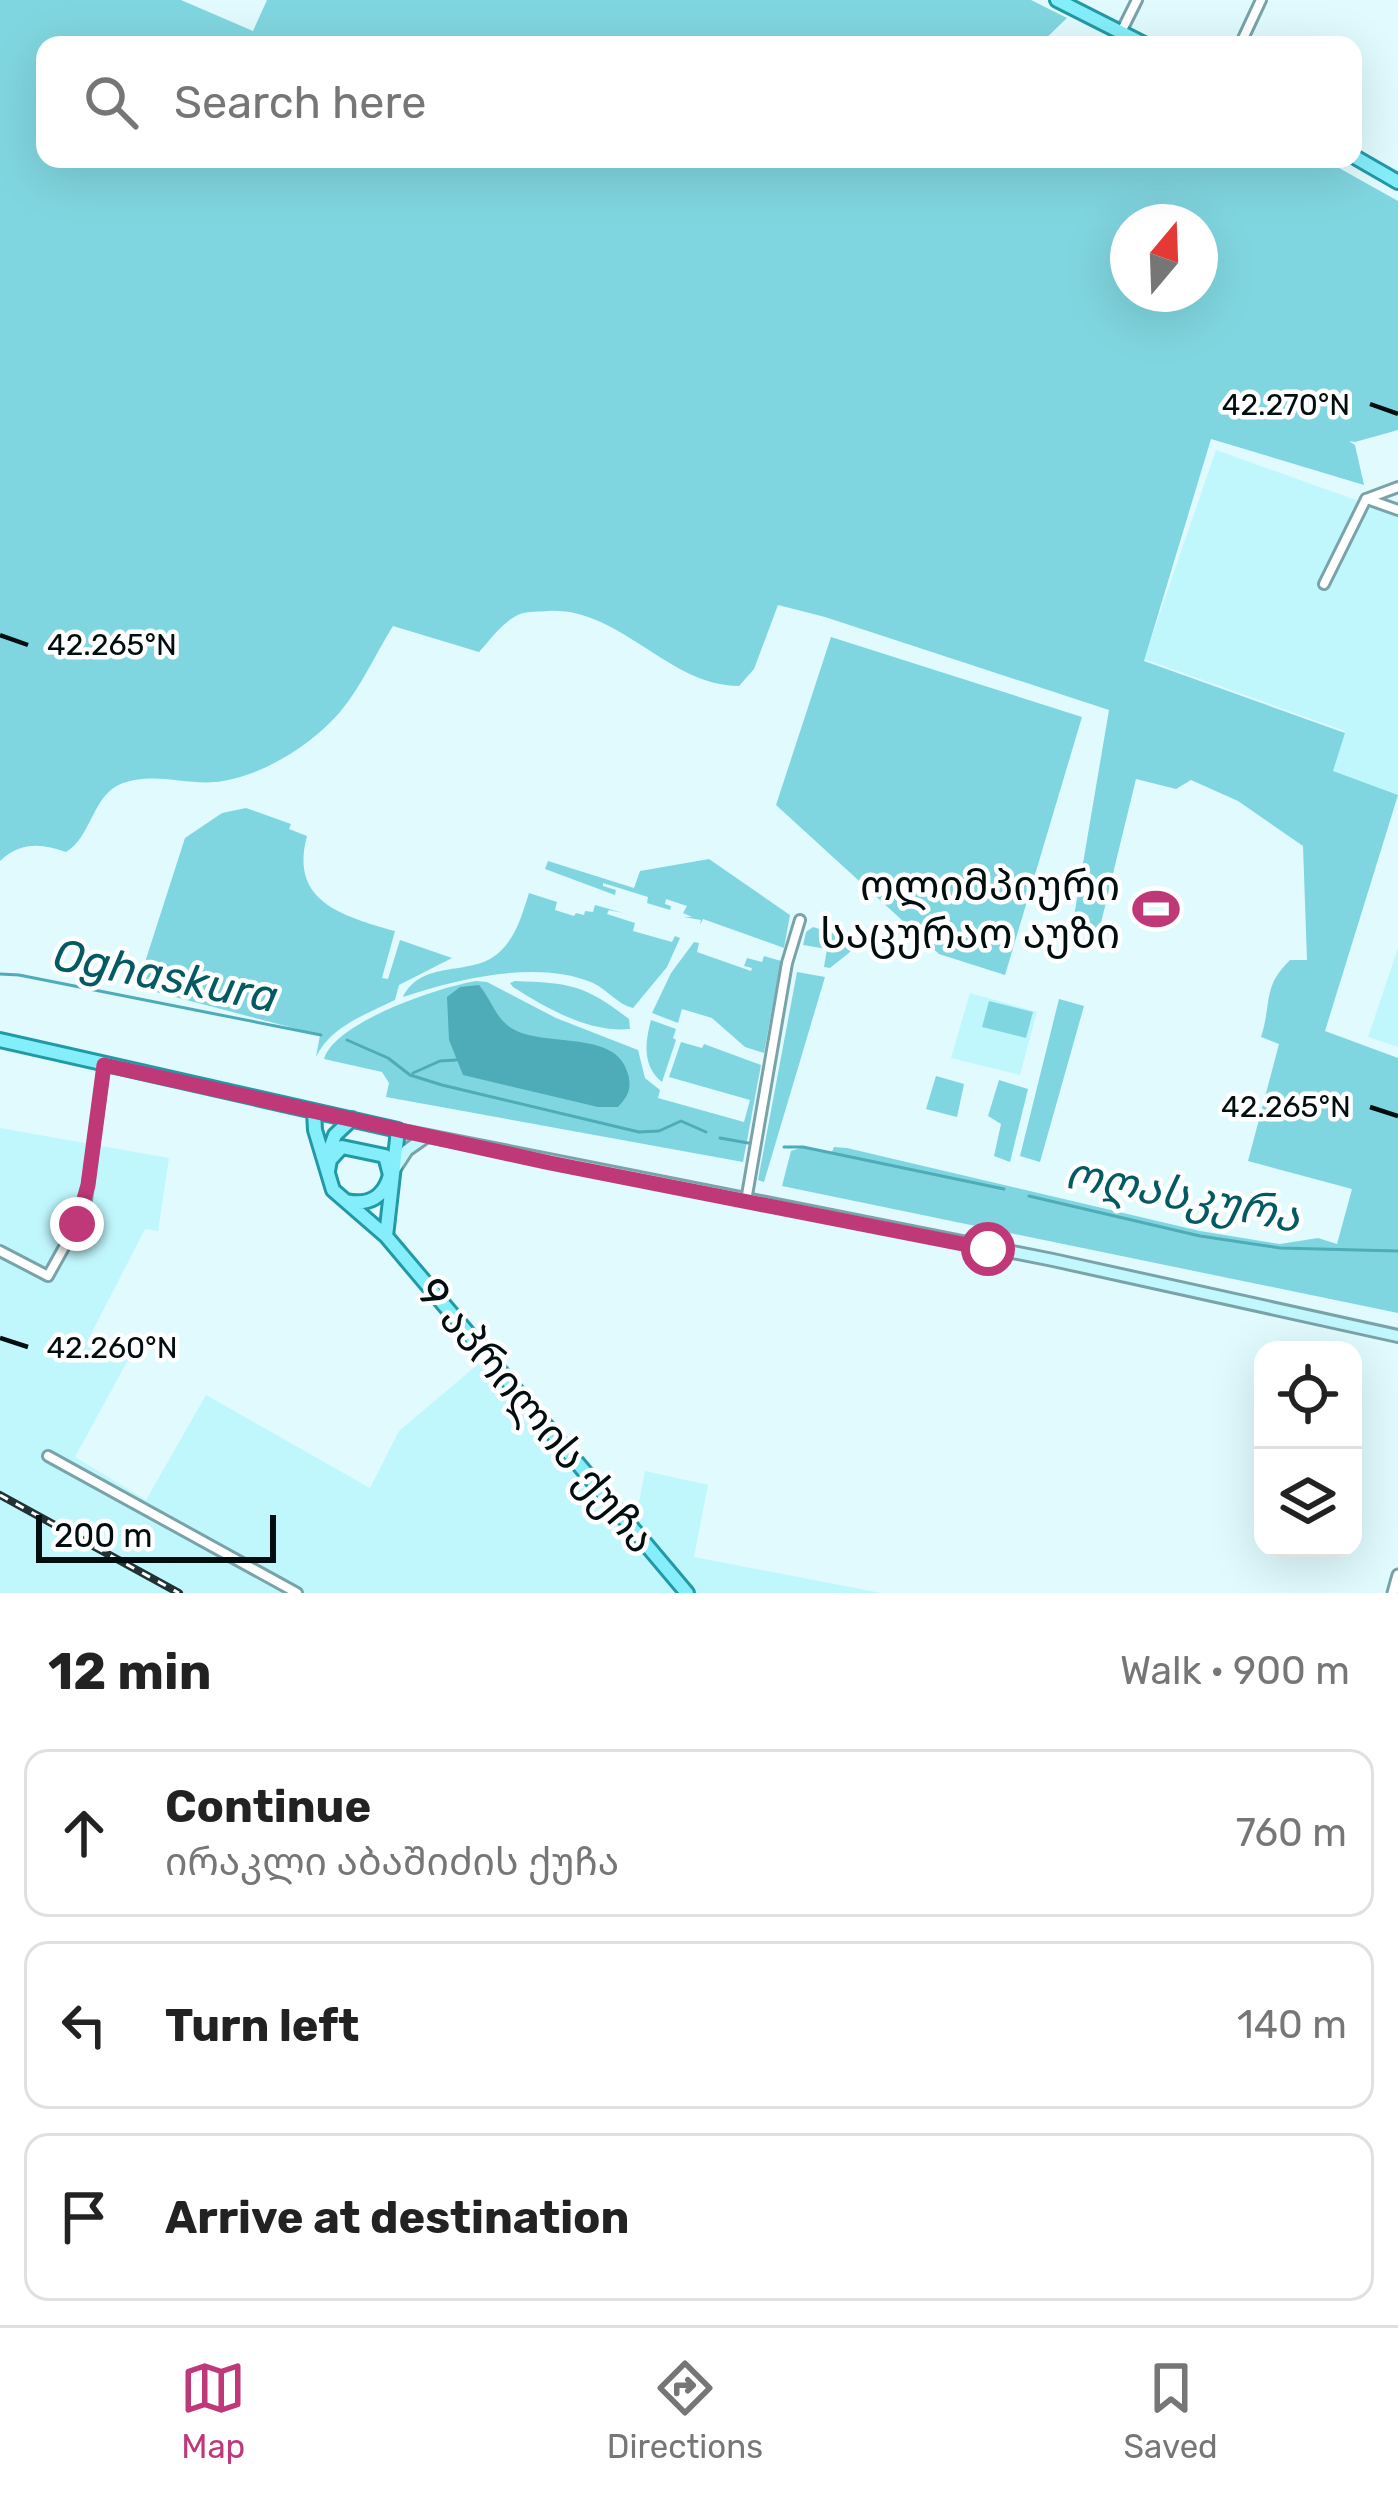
<!DOCTYPE html>
<meta charset="utf-8">
<style>
:root{--surface:#fff;--page:#f2f2f2;--text:#222;--muted:#767676;--line:#e0e0e0;--accent:#bf3979}
body{margin:0;font-family:Rubik,"Noto Sans Georgian",sans-serif;background:var(--page);color:var(--text)}
.controls{position:absolute;right:36px;bottom:36px;display:grid;overflow:hidden;border-radius:24px;box-shadow:0 12px 48px #0002}
.controls button{width:108px;height:108px;display:grid;place-items:center;padding:0;border:0;border-bottom:3px solid var(--line);background:var(--surface);color:var(--text);font:60px sans-serif}
.compass{position:absolute;left:1110px;top:204px;width:108px;height:108px;border-radius:50%;background:var(--surface);box-shadow:0 12px 48px #0002;rotate:19deg}
.scale{position:absolute;left:36px;bottom:30px;width:240px;box-sizing:border-box;padding-left:12px;border:6px solid #010e10;border-top:0;font-size:33px;line-height:42px;white-space:nowrap;color:#010e10;-webkit-text-stroke:9px #fff;paint-order:stroke}
.stop{position:absolute;width:36px;height:36px;margin:-27px;border:9px solid #bf3979;border-radius:50%;background:#fff}
.stop.end{background:#bf3979;border-color:#fff;box-shadow:0 3px 12px #0008}
.list{margin:0;padding:0;list-style:none}
h2{display:flex;justify-content:space-between;align-items:center;height:156px;margin:0;padding:0 48px;font-size:51px}
h2 small{font-size:39px;font-weight:400;color:var(--muted)}
.list li{display:grid;grid-template-columns:78px 1fr auto;gap:36px;align-items:center;box-sizing:border-box;height:168px;margin:0 24px 24px;padding:0 24px;border:3px solid var(--line);border-radius:24px}
.list b{display:block;font-size:45px;white-space:nowrap}
.list p{margin:0;font-size:39px;white-space:nowrap;color:var(--muted)}
.list em{font-size:39px;font-style:normal;color:var(--muted)}
.icon{flex:none;width:66px;height:66px;fill:none;stroke:currentColor;stroke-width:2;stroke-linecap:round;stroke-linejoin:round}
.map{position:relative;flex:none;width:1398px;height:1593px;overflow:hidden}
.search{position:absolute;background:var(--surface);box-shadow:0 12px 48px #0002;left:36px;right:36px;top:36px;height:132px;display:flex;align-items:center;gap:30px;box-sizing:border-box;padding:0 42px;border-radius:24px;color:var(--muted);font-size:45px}
.sheet{height:732px;background:var(--surface)}
nav{display:flex;justify-content:space-around;align-items:center;box-sizing:border-box;height:168px;border-top:3px solid var(--line);background:var(--surface);font-size:33px;color:var(--muted)}
nav a{display:grid;justify-items:center;gap:6px}
nav .on{color:var(--accent)}
.map>svg:first-child{display:block}
.built{fill:#c0f7fd}
.green{fill:#80d6e0;fill-rule:evenodd}
.water{fill:#4dacb7}
.lines{fill:none;stroke-linecap:round;stroke-linejoin:round}
.stream{stroke:#4dacb7;stroke-width:3}
.minor-casing{stroke:#79a3a8;stroke-width:14}
.tertiary-casing{stroke:#79a3a8;stroke-width:15}
.secondary-casing{stroke:#79a3a8;stroke-width:16}
.primary-casing{stroke:#219aa6;stroke-width:18}
.minor{stroke:#fff;stroke-width:8}
.tertiary{stroke:#fff;stroke-width:9}
.secondary{stroke:#c2f7fd;stroke-width:10}
.primary{stroke:#84effa;stroke-width:12}
.rail-casing{stroke:#223133;stroke-width:8}
.rail{stroke:#fff;stroke-width:3;stroke-dasharray:9;stroke-linecap:butt}
.route{stroke:#bf3979;stroke-width:15}
.ticks{fill:none;stroke:#010e10;stroke-width:4.5}
.labels{text-anchor:middle;stroke-width:9;stroke-linejoin:round;paint-order:stroke}
.poi-label{font-size:42px;fill:#010e10;stroke:#fff;text-anchor:end}
.street-label{font-size:42px;fill:#010e10;stroke:#fff}
.water-label{font-size:45px;font-style:italic;fill:#025a62;stroke:#fff}
.ticks-label{font-size:30px;text-anchor:middle;fill:#010e10;stroke:#fff;stroke-width:9;stroke-linejoin:round;paint-order:stroke}
</style>
<div class="map">
<svg width="1398" height="1593" viewBox="0 0 1398 1593">
<rect width="100%" height="100%" fill="#e0fafe"/>
<path class="built" d="M1216 450 1398 515V796L1331 772 1345 731 1144 659Z
M1398 948V1047L1368 1037Z
M970 993 1037 1012 1020 1075 951 1058Z
M0 1128 169 1158 158 1231 145 1229 90 1336 129 1358 75 1457 146 1500 206 1395 370 1488 399 1431 490 1354 634 1528 645 1471 708 1485 694 1557 881 1593H0Z"/>
<path class="green" d="M0 0H181L253 31 267 0H1031L1067 18 1039 45H45V159H1323L1398 201V430L1355 442 1349 441 1355 445 1364 485 1211 439 1144 661 1345 733 1333 771 1398 795 1325 1031 1398 1058V1313L782 1186 791 1151 803 1147 832 1152 834 1147 847 1148 1200 1231 1280 1244 1318 1238 1337 1244 1352 1189 1248 1161 1279 1044 1261 1037C1272 1003 1262 987 1290 960H1307L1303 846 1238 801 1191 780 1176 789 1136 779 1099 931 1071 934 1109 710 825 617 778 605 754 669 739 686C668 686 620 607 548 611 540 612 528 611 520 614 503 621 491 639 479 652L393 626C376 653 361 687 340 712 311 745 267 773 223 781 190 787 156 771 123 783 92 794 92 837 66 852 41 843 20 842 0 861ZM1128 222H1200V294H1128Z
M831 637 1082 717 1005 975 939 954 776 805Z
M246 808 291 824 289 829 307 836C289 902 343 916 395 931L382 978 388 979 400 940 452 958 399 985 395 1000C366 1014 330 1027 316 1057L320 1035 137 987 185 838 222 813Z
M709 859 790 915 784 948 703 919 700 925 701 920 684 917H692L683 913 687 906 666 899 665 904 671 906 670 910 647 903 648 897 603 883V886L616 890 615 895 545 869 548 861 634 888 640 871Z
M529 893 557 902 555 910 574 916 576 913 584 915 585 911 593 912 595 905 623 913 609 910 607 914 635 923 633 931 672 942 675 936 680 938 667 967 633 1008C618 1005 608 990 593 983 538 959 457 979 403 997 420 962 463 974 490 959 514 945 521 918 529 893Z
M813 927 845 937 855 948 830 968 824 967 827 949 803 945 806 932Z
M694 942 699 943 697 952 751 971 752 968 744 966 747 958 762 962 764 956 781 961 764 1053 745 1047 712 1018 682 1009 678 1023 652 1013 671 973Z
M797 972 825 977 764 1182 758 1180Z
M476 981 487 982 556 1018 638 1050 645 1078 660 1090 658 1098 744 1122 750 1100 669 1077 681 1042 702 1048 704 1044 761 1065 743 1162 386 1097 389 1083 382 1072 324 1059C335 1022 439 987 476 981Z
M515 981C570 983 585 985 629 1019L630 1029C589 1033 546 1008 513 987L510 983Z
M1059 999 1084 1006 1040 1162 1020 1156Z
M989 1001 1033 1012 1026 1038 982 1027Z
M651 1020 676 1029 673 1038 676 1040 662 1082C642 1066 645 1042 651 1020Z
M936 1076 964 1084 957 1117 926 1109Z
M999 1080 1028 1089 1010 1162 994 1156 1001 1124 988 1116Z"/>
<path class="water" d="M479 985C492 1000 496 1020 513 1029 546 1048 617 1029 628 1074 632 1089 628 1096 618 1107H598L463 1075 449 1040 447 997 460 987Z"/>
<g class="lines">
<path class="stream" d="M0 974 19 975 321 1035
M347 1040 388 1058 410 1075 442 1085 639 1132 659 1131 681 1121 706 1132
M413 1073 440 1061 456 1060
M720 1138 748 1143
M784 1147H803L1004 1189
M1029 1196 1200 1236 1280 1248 1398 1251"/>
<defs>
<path id="minor" d="M1121 32 1137 0
M1240 45 1261 0
M1366 499 1398 487
M1367 499 1398 510
M1324 584 1366 499
M746 1201 787 963 800 920
M0 1251 48 1276 77 1224 86 1200 104 1065
M48 1456 297 1593"/>
<path id="tertiary" d="M1393 1593 1398 1575"/>
<path id="secondary" d="M398 1130 1053 1260 1398 1336
M396 1167 407 1150 427 1136"/>
<path id="primary" d="M1057 0 1146 45
M1353 156 1398 182
M0 1040 398 1130 386 1236
M314 1112 315 1130 333 1190 386 1236 687 1593
M327 1157 335 1135 352 1119
M328 1171 330 1160 342 1147 385 1156 390 1175C384 1197 369 1206 346 1201"/>
</defs>
<use href="#minor" class="minor-casing"/>
<use href="#tertiary" class="tertiary-casing"/>
<use href="#secondary" class="secondary-casing"/>
<use href="#primary" class="primary-casing"/>
<use href="#minor" class="minor"/>
<use href="#tertiary" class="tertiary"/>
<use href="#secondary" class="secondary"/>
<use href="#primary" class="primary"/>
<defs>
<path id="rail" d="M0 1495 179 1593"/>
</defs>
<use href="#rail" class="rail-casing"/>
<use href="#rail" class="rail"/>
</g>
<g class="lines">
<path class="route" d="M77 1224 88 1185 104 1065 550 1163 988 1249"/>
</g>
<path class="ticks" d="M1370 404 1398 414M0 635 28 645M1370 1107 1398 1116M0 1338 28 1347"/>
<defs>
<symbol id="stadium-bare" viewBox="-9 -9 18 18"><path d="M0-5a6.5 5 0 1 0 0 10a6.5 5 0 1 0 0-10ZM-3.5-1.8h7v3.6h-7Z" fill="#bf3979" stroke="#fff" stroke-width="2.5" paint-order="stroke"/></symbol>
</defs>
<g fill-rule="evenodd">
<use href="#stadium-bare" x="1123" y="876" width="66" height="66"/>
</g>
<g class="labels">
<g class="poi-label">
<text x="1120" y="900">ოლიმპიური<tspan x="1120" dy="48">საცურაო აუზი</tspan></text>
</g>
<g class="street-label">
<text transform="translate(537 1415) rotate(50)" y="15">9 აპრილის ქუჩა</text>
</g>
<g class="water-label">
<text transform="translate(166 975) rotate(11)" y="16">Oghaskura</text>
<text transform="translate(1183 1194) rotate(11)" y="16">ოღასკურა</text>
</g>
</g>
<g class="ticks-label">
<text x="1286" y="415">42.270°N</text>
<text x="112" y="655">42.265°N</text>
<text x="1286" y="1117">42.265°N</text>
<text x="112" y="1358">42.260°N</text>
</g>
</svg>
<div class="controls">
<button><svg class="icon" aria-label="locate" viewBox="0 0 24 24"><circle cx="12" cy="12" r="6"/><path d="M12 2v4M12 18v4M2 12h4M18 12h4"/></svg></button>
<button><svg class="icon" aria-label="layers" viewBox="0 0 24 24"><path d="M12 4l9 5-9 5-9-5zM3 14l9 5 9-5"/></svg></button>
</div>
<svg class="compass" viewBox="-18 -18 36 36"><path d="M0-13l5 13h-10z" fill="#e53935"/><path d="M0 13l5-13h-10z" fill="#767676"/></svg>
<div class="scale">200 m</div>
<div class="stop" style="left:988px;top:1249px"></div>
<div class="stop end" style="left:77px;top:1224px"></div>
<div class="search"><svg class="icon" aria-label="search" viewBox="0 0 24 24"><circle cx="10" cy="10" r="6"/><path d="M15 15l6 6"/></svg>Search here</div>
</div>
<section class="sheet">
<h2>12 min<small>Walk · 900 m</small></h2>
<ul class="list">
<li><svg class="icon" aria-label="ahead" viewBox="0 0 24 24"><path d="M12 20V5M6 11l6-6 6 6"/></svg><div><b>Continue</b><p>ირაკლი აბაშიძის ქუჩა</p></div><em>760 m</em></li>
<li><svg class="icon" aria-label="left" viewBox="0 0 24 24"><path d="M17 20v-9H6M10 6l-5 5 5 5"/></svg><div><b>Turn left</b></div><em>140 m</em></li>
<li><svg class="icon" aria-label="arrive" viewBox="0 0 24 24"><path d="M6 21V4h12l-3 4 3 4H6"/></svg><div><b>Arrive at destination</b></div></li>
</ul>
</section>
<nav>
<a class="on"><svg class="icon" aria-label="map" viewBox="0 0 24 24"><path d="M3 6l6-2 6 2 6-2v14l-6 2-6-2-6 2zM9 4v14M15 6v14"/></svg>Map</a>
<a><svg class="icon" aria-label="directions" viewBox="0 0 24 24"><path d="M12 3l9 9-9 9-9-9zM9 14v-3h6M13 9l2 2-2 2"/></svg>Directions</a>
<a><svg class="icon" aria-label="saved" viewBox="0 0 24 24"><path d="M7 4h10v16l-5-4-5 4z"/></svg>Saved</a>
</nav>
